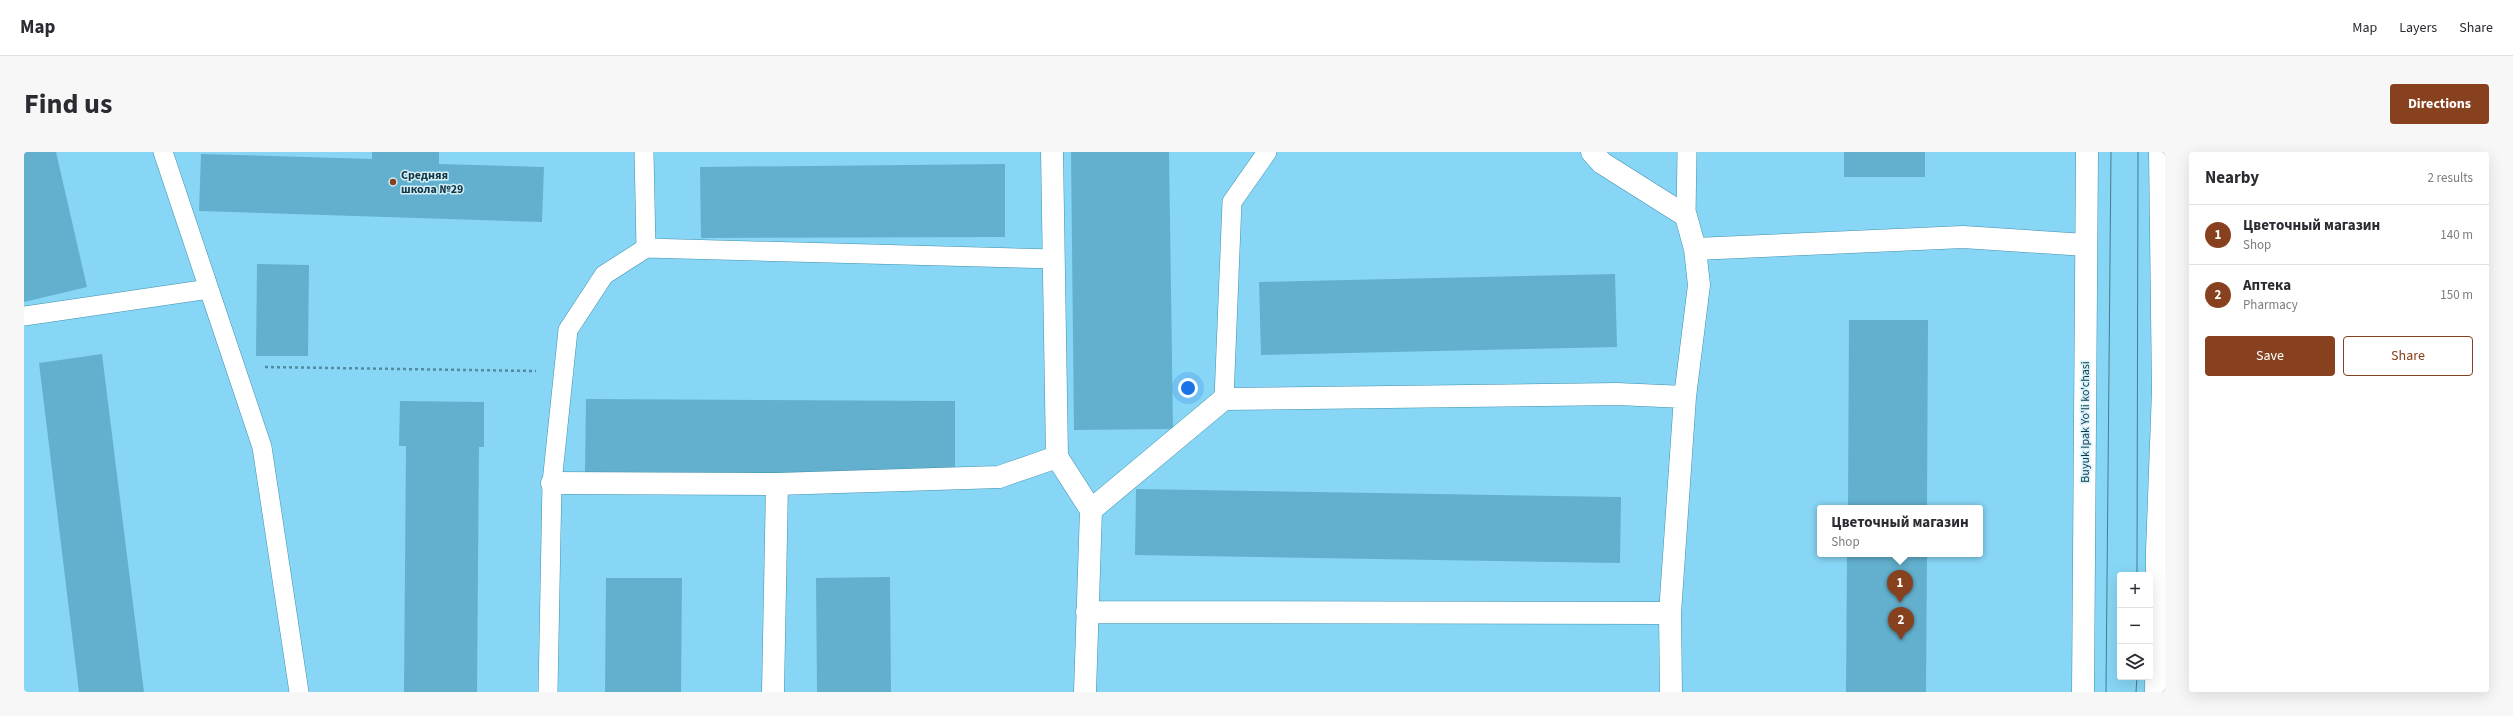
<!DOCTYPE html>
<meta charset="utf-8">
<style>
:root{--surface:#fff;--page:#f7f7f7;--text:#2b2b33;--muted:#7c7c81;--line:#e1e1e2;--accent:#88411e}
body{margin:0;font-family:"Source Sans 3",sans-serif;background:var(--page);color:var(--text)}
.controls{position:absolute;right:12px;bottom:12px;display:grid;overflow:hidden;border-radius:4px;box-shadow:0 4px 16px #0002}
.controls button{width:36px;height:36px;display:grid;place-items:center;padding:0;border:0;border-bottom:1px solid var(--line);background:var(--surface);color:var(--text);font:20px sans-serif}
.you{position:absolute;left:1164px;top:236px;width:14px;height:14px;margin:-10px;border:3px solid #fff;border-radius:50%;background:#1a73e8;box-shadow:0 0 0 6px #1a73e833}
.badge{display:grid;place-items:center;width:26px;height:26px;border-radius:50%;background:var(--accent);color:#fff;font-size:13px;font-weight:700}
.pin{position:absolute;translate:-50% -33px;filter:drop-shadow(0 1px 2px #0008)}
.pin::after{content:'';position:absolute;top:21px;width:14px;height:12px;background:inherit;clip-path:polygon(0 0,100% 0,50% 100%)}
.popup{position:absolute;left:1793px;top:353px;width:166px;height:52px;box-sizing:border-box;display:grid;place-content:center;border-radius:4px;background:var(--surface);filter:drop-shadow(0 1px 3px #0005);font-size:13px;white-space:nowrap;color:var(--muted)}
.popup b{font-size:15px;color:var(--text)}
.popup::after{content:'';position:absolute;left:50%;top:100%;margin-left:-8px;border:8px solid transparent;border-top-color:var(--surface)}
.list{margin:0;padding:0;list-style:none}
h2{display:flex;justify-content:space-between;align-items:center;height:52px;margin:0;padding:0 16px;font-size:17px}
h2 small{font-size:13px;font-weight:400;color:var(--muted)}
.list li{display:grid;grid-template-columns:26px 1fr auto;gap:12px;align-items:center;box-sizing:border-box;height:60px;padding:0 16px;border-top:1px solid var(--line)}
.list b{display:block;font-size:15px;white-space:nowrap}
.list p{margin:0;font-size:13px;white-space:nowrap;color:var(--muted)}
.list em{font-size:13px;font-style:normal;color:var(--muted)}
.actions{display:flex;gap:8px;padding:12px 16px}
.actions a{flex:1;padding:9px 0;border:1px solid var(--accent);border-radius:4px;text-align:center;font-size:14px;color:var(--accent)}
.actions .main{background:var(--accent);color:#fff}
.icon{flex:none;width:22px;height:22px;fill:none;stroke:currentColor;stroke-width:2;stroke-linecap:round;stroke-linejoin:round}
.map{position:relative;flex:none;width:2141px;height:540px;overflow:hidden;border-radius:4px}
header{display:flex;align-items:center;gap:24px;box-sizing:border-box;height:56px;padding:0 20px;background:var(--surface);border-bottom:1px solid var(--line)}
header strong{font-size:19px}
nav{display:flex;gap:22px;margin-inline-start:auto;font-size:14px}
.intro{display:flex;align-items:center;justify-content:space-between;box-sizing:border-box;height:96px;padding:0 24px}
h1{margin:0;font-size:28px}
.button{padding:10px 18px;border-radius:4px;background:var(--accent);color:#fff;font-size:14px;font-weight:700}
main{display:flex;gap:24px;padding:0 24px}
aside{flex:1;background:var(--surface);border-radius:4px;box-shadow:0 4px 16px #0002}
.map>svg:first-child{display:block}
.building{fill:#62b0ce}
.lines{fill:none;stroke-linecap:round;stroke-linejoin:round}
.service-casing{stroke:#4190ad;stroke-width:20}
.minor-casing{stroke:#4190ad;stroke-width:23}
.secondary-casing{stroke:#4190ad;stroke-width:23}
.path{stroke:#528ca3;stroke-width:2.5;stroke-dasharray:3 3;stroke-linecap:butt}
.service{stroke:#fff;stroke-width:19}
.minor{stroke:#fff;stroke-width:22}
.secondary{stroke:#fff;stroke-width:22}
.tram{stroke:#477c91;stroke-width:1}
.poi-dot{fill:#88411e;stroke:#d2f0fc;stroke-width:1.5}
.labels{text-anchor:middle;stroke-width:3;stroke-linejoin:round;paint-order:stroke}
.poi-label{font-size:12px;font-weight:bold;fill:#143642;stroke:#d2f0fc;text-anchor:start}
.street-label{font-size:12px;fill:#143642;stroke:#d2f0fc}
</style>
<header>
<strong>Map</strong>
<nav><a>Map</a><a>Layers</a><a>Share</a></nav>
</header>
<div class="intro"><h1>Find us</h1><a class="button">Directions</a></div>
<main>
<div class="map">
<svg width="2141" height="540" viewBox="0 0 2141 540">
<rect width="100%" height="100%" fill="#87d6f5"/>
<path class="building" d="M0 0H32L63 135 0 150Z
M348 0H415V12L520 15 518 70 175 59 177 2 348 7Z
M1047 0H1145L1149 277 1050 278Z
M1820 0H1901V25H1820Z
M981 12V85L677 86 676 15Z
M233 112 285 113 284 204H232Z
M1591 122 1593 195 1237 203 1235 130Z
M1825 168H1904L1903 356H1824Z
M78 202 120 540H55L15 211Z
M562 247 931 249V322L561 320Z
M376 249 460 250V295H455L453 540H380L382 294H375Z
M1112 337 1597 345 1596 411 1111 403Z
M1823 402H1903L1902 540H1822Z
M866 425 867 540H793L792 426Z
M582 426H658L657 540H581Z"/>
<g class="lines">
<defs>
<path id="service" d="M1662 64 1663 0
M622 96 1030 107
M185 137 238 295 275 540
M0 164 185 137 139 0
M1200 247 1208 50 1243 0
M524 540 528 331 544 178 580 123 622 96 620 0"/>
<path id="minor" d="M1028 0 1033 305 1067 358 1061 540
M1671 97 1939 85 2062 93
M528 331 753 332
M1067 358 1200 247 1593 242 1661 245 1675 133 1671 97 1662 64 1578 11 1568 0
M1063 460 1646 461
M749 540 753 332 975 325 1033 305
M1647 540 1646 461 1661 245"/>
<path id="secondary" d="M2059 540 2063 0
M2132 540 2133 399 2139 239 2136 0"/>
</defs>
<use href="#service" class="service-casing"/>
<use href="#minor" class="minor-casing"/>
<use href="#secondary" class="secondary-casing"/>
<path class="path" d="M241 215 512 219"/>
<use href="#service" class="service"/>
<use href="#minor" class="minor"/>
<use href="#secondary" class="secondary"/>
<path class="tram" d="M2113 423 2114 0
M2082 540 2087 0
M2112 540 2113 525"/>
</g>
<circle class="poi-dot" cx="369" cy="30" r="4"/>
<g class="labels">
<g class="poi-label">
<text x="377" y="27">Средняя<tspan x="377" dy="14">школа №29</tspan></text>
</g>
<g class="street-label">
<text transform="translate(2061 270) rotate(-90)" y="4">Buyuk Ipak Yo'li ko'chasi</text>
</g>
</g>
</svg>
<div class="controls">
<button>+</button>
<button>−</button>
<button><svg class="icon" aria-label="layers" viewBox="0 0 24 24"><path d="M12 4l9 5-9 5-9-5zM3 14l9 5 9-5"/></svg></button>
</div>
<div class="you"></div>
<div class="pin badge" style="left:1876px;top:451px">1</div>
<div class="popup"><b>Цветочный магазин</b>Shop</div>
<div class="pin badge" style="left:1877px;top:488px">2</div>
</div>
<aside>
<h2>Nearby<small>2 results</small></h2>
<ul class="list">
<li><span class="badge">1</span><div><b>Цветочный магазин</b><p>Shop</p></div><em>140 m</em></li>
<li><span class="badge">2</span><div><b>Аптека</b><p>Pharmacy</p></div><em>150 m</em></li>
</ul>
<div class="actions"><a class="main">Save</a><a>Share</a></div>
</aside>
</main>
